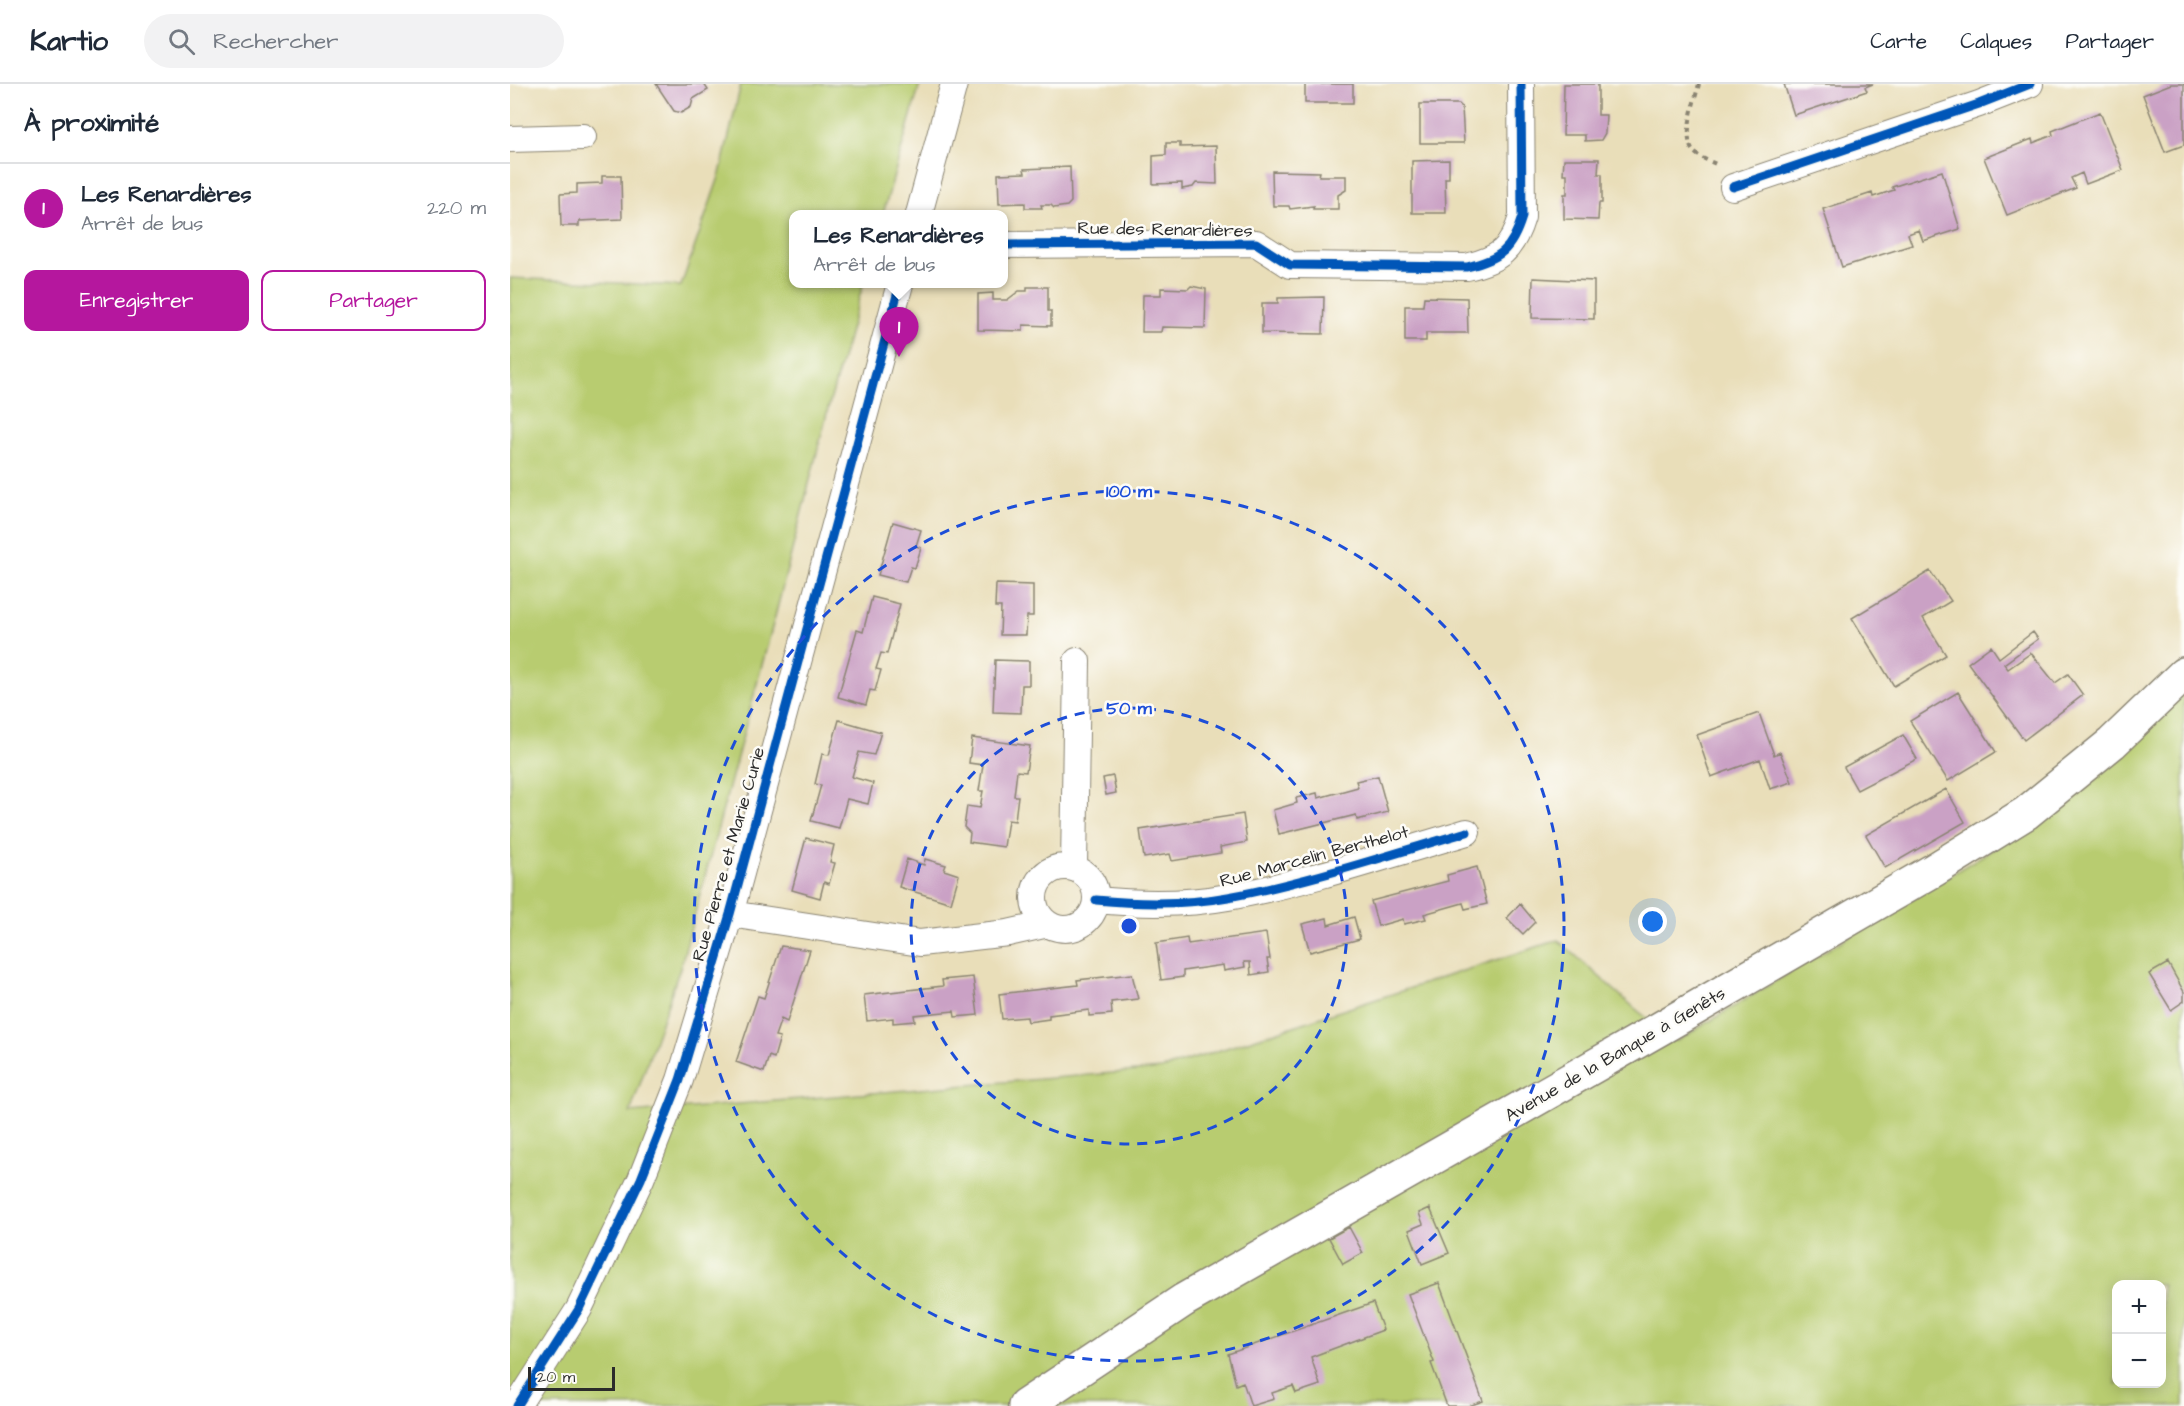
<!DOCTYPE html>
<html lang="fr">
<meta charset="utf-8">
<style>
:root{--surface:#fff;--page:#f2f2f3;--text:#1f2937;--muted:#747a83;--line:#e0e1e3;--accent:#b5179e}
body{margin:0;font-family:"Architects Daughter",sans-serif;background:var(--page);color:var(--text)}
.controls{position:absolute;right:18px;bottom:18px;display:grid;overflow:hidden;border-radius:12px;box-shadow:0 3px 15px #0003}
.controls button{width:54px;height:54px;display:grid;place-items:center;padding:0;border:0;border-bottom:2px solid var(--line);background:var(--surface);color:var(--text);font:30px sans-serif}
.scale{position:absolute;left:18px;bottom:15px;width:87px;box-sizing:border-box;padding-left:6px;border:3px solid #2b2b2b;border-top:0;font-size:16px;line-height:21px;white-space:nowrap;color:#2b2b2b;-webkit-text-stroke:4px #fdfcf7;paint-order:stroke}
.you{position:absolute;left:1143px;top:838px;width:21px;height:21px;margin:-15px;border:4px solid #fff;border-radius:50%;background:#1a73e8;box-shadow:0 0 0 9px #1a73e833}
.badge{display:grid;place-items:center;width:39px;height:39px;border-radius:50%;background:var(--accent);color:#fff;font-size:20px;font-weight:700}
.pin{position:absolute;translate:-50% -50px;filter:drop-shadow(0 2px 3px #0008)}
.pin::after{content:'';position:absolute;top:32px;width:21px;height:18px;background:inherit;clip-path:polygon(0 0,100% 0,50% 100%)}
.popup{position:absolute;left:279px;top:126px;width:219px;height:78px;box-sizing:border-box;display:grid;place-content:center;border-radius:12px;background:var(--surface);filter:drop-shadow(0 2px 4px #0005);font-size:20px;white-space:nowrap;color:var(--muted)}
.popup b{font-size:22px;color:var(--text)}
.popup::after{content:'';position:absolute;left:50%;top:100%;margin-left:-12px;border:12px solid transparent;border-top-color:var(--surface)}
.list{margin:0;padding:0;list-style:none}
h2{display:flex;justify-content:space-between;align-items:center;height:78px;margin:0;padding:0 24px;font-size:26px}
h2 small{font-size:20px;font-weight:400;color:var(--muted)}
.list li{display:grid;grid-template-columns:39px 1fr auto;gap:18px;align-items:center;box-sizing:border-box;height:90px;padding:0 24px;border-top:2px solid var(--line)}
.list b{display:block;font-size:22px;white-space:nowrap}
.list p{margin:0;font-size:20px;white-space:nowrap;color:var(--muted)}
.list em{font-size:20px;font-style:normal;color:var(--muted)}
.actions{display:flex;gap:12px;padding:18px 24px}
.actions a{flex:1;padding:14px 0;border:2px solid var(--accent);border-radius:12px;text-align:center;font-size:21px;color:var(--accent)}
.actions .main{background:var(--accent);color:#fff}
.icon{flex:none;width:33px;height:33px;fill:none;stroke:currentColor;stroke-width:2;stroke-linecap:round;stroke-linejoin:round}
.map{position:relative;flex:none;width:1674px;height:1322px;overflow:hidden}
header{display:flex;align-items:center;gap:36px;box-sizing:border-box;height:84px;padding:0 30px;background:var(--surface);border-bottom:2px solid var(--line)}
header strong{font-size:28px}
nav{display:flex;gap:33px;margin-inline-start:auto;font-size:21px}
.search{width:420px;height:54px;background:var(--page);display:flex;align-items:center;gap:15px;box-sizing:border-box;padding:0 21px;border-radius:33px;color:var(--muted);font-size:22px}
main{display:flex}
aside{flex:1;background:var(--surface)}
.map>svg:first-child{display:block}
.green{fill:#b8cc6f;stroke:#727c4d;stroke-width:1.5;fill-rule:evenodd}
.building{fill:#caa1c5}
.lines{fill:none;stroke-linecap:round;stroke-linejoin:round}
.street-casing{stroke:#8a8472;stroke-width:28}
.secondary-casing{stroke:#8a8472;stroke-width:36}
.path{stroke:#8a8472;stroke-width:4;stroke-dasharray:4.5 4.5;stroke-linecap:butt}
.street{stroke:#fff;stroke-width:26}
.secondary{stroke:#fff;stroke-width:33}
.cycleway-casing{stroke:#fdfcf7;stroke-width:13}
.cycleway{stroke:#0057b8;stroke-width:9}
.ring{fill:none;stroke:#1d4ed8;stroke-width:3;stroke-dasharray:10 8}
.labels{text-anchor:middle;stroke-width:5;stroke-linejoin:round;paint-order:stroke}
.street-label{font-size:18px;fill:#2b2b2b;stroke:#fdfcf7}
.centre{fill:#1d4ed8;stroke:#fdfcf7;stroke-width:3}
.ring-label{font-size:18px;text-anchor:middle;font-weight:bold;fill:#1d4ed8;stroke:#fdfcf7;stroke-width:5;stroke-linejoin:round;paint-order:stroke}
</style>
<header>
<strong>Kartio</strong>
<div class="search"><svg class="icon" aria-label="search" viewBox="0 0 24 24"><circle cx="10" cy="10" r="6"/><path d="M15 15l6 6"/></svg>Rechercher</div>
<nav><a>Carte</a><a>Calques</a><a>Partager</a></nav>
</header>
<main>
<aside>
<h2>À proximité<small></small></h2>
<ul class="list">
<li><span class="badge">1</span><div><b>Les Renardières</b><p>Arrêt de bus</p></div><em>220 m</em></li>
</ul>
<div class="actions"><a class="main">Enregistrer</a><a>Partager</a></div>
</aside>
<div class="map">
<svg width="1674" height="1322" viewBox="0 0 1674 1322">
<rect width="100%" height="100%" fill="#fdfcf7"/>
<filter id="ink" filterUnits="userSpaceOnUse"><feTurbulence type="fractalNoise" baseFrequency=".0167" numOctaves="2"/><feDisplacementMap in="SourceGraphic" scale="12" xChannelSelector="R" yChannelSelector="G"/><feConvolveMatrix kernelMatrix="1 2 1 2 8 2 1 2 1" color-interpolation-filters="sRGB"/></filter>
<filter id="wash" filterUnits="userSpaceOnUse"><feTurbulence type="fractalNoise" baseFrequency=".008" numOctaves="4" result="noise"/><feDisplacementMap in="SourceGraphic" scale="24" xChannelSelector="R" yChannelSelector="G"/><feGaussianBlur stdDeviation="1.35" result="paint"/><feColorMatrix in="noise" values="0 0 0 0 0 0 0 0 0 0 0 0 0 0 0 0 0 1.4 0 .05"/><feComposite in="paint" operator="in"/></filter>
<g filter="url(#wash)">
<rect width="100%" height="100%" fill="#e9deb9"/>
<path class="green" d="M231 0H410L373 130H284V200H353L318 325 266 529 171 881 120 1029 652 985 1048 856 1128 927 1167 957 1544 728 1674 602V1322H0V194L171 202 210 90ZM1606 1200H1652V1300H1606Z"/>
<g id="blocks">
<path class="building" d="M146 0H194L198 6 183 15 181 23 171 29 164 27Z
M795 0H843V19H795Z
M1054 0H1088V31H1096L1095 49 1091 56 1075 57V51H1053Z
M1274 0H1363L1355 3 1357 7 1284 31Z
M1661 0H1674V61L1655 68 1633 11Z
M910 20H949L952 23 954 59H910Z
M1590 28 1613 86 1576 100 1572 89 1561 94 1566 104 1497 131 1474 74 1522 55 1523 59 1543 51 1542 47Z
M656 59H670V63L706 62 707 100 686 99 683 103 672 105V99L643 100V72L656 71Z
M1054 75H1089L1088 90H1092V119H1089L1088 136 1054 135V110H1057V90H1053Z
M939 76V94H935L936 129H902V77Z
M560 83 561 118 557 122 544 124 541 121H531L532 124H515V119L489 120 488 90 515 89 514 85Z
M762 87 810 88 809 92H836V106L828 111V125H803L804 122 780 125 779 122H763Z
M1432 87 1450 145 1413 157 1409 146 1398 150 1402 161 1332 183 1313 125 1362 109 1363 113 1384 106 1382 103Z
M92 92H111L112 135 69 137V142H51L50 110 67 109V100L92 99Z
M1023 194 1084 197V235L1022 234Z
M681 202 696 205 695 244 652 243 651 248H632L633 211H651V204L678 205Z
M517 203H538V227H541V242L513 241V247L468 246V210L483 209V216H497L509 207H517Z
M814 213 813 250 752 249V219H768V214Z
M914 213 957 214 958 249H916V257H895V222H913Z
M383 438 411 446 406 462 411 464 405 484 401 483 396 498 368 491Z
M1420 487 1441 517 1413 534 1436 571 1384 602 1342 534Z
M486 500 523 501V532H517L516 551H490L491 523H485Z
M362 513 390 520 377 570 371 569 366 585 371 586 365 607 360 606 356 621 328 613 347 546 353 548Z
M1523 548 1528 555 1494 580 1498 585 1521 569 1545 599 1558 590 1573 611 1514 656 1458 579 1481 562 1489 574Z
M485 576 519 577V601H512L511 629 483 628Z
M1448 608 1486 668 1438 697 1400 637Z
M1249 629 1264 671 1270 668 1282 698 1260 705 1250 675 1201 693 1187 651Z
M329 636 371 648 364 671 349 668 342 693 363 699 358 720 337 715 329 744 301 737 311 701 305 700 312 670 319 671Z
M1393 651 1407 675 1347 706 1334 683Z
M462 654 520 662 516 688 507 687 504 712H508L506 728 505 737 498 736 494 763 459 758 460 749 454 743 457 722 470 724 473 707H469L473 681 459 679Z
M603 692 606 709 596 711 593 694Z
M868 692 878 728 847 736 846 731 769 750 763 726 787 719 786 714 807 709 808 714 848 703 846 697Z
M1436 705 1455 738 1375 784 1356 751Z
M733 730 737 758 710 763 711 769 662 777 660 770 634 774 630 746Z
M296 754 324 761 320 778 325 779 319 800 314 798 310 814 282 806Z
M397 775 414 781 415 775 436 781 434 786 449 791 441 819 389 803Z
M967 783 977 820 955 825 953 819 914 830 916 835 894 840 893 835 868 842 861 817 938 797 937 791Z
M1010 820 1025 838 1013 850 997 834Z
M844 833 850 855 800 868 792 840 817 834 818 841Z
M756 849 760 875H757L759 888 741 891 740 878H734L735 883 714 887 713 881 673 887V893L651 896 646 859 677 854 678 860Z
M271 862 300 866 277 938 271 935 265 952 270 953 264 974 259 972 254 988 226 978 248 912 254 914Z
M1658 879 1674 908V917L1661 926 1639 890Z
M622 890 628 915 601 918 602 930 579 932V926L539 931V935L518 938 517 933 492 935 489 910 568 901 567 896Z
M463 893 468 931 445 933 444 927 404 931 405 937 383 939V934L357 937 354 911 433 902 432 896Z
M920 1124 939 1169 912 1180 899 1146 913 1140 909 1129Z
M839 1143 853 1169 833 1180 819 1154Z
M929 1199 973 1317 959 1322H937L921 1279 924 1278 898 1210Z
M863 1219 873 1246 801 1273 810 1301 786 1309 783 1302 762 1309 764 1315 741 1322 733 1298 726 1301 718 1270Z"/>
</g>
</g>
<g filter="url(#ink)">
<use href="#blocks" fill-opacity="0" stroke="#8a8472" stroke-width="1.5"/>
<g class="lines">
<defs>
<path id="street" d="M0 55 73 53
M1223 103 1469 20 1520 0
M409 130 444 0
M494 161 746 159 780 181 957 183C990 175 1002 166 1012 133L1011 0
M524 814a31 31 0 1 1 62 0a31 31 0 1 1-62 0Z
M564 784 567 577
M586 816C629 820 675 821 718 813 799 798 878 771 957 748
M220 830 410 859 498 849 538 840
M7 1322 69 1225 131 1095 170 996 220 830 390 200"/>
<path id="secondary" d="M515 1322 674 1216 1151 944 1424 786 1516 729 1602 659 1674 590"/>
</defs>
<use href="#street" class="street-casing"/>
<use href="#secondary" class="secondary-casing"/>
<path class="path" d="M1189 0C1185 15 1172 54 1183 67 1189 74 1200 77 1208 81"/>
<use href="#street" class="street"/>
<use href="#secondary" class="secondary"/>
<defs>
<path id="cycleway" d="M1223 103 1469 20 1520 0
M494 161 746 159 780 181 957 183C990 175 1002 166 1012 133L1011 0
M586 816C629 820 675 821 718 813 799 798 878 771 957 748
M7 1322 69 1225 131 1095 170 996 220 830 390 200"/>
</defs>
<use href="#cycleway" class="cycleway-casing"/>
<use href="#cycleway" class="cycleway"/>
</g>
</g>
<g class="ring">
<circle cx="619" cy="842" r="218"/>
<circle cx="619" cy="842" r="435"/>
</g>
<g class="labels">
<g class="street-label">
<text transform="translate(655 145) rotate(1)" y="6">Rue des Renardières</text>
<text transform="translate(218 770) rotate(-74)" y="6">Rue Pierre et Marie Curie</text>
<text transform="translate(804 772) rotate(-15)" y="6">Rue Marcelin Berthelot</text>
<text transform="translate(1105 970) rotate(-30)" y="6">Avenue de la Banque à Genêts</text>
</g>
</g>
<circle cx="619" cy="842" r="9" class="centre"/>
<g class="ring-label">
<text x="619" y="413">100 m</text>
<text x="619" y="630">50 m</text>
</g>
</svg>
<div class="controls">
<button>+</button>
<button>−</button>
</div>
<div class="scale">20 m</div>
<div class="you"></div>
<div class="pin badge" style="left:389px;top:273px">1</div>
<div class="popup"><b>Les Renardières</b>Arrêt de bus</div>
</div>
</main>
